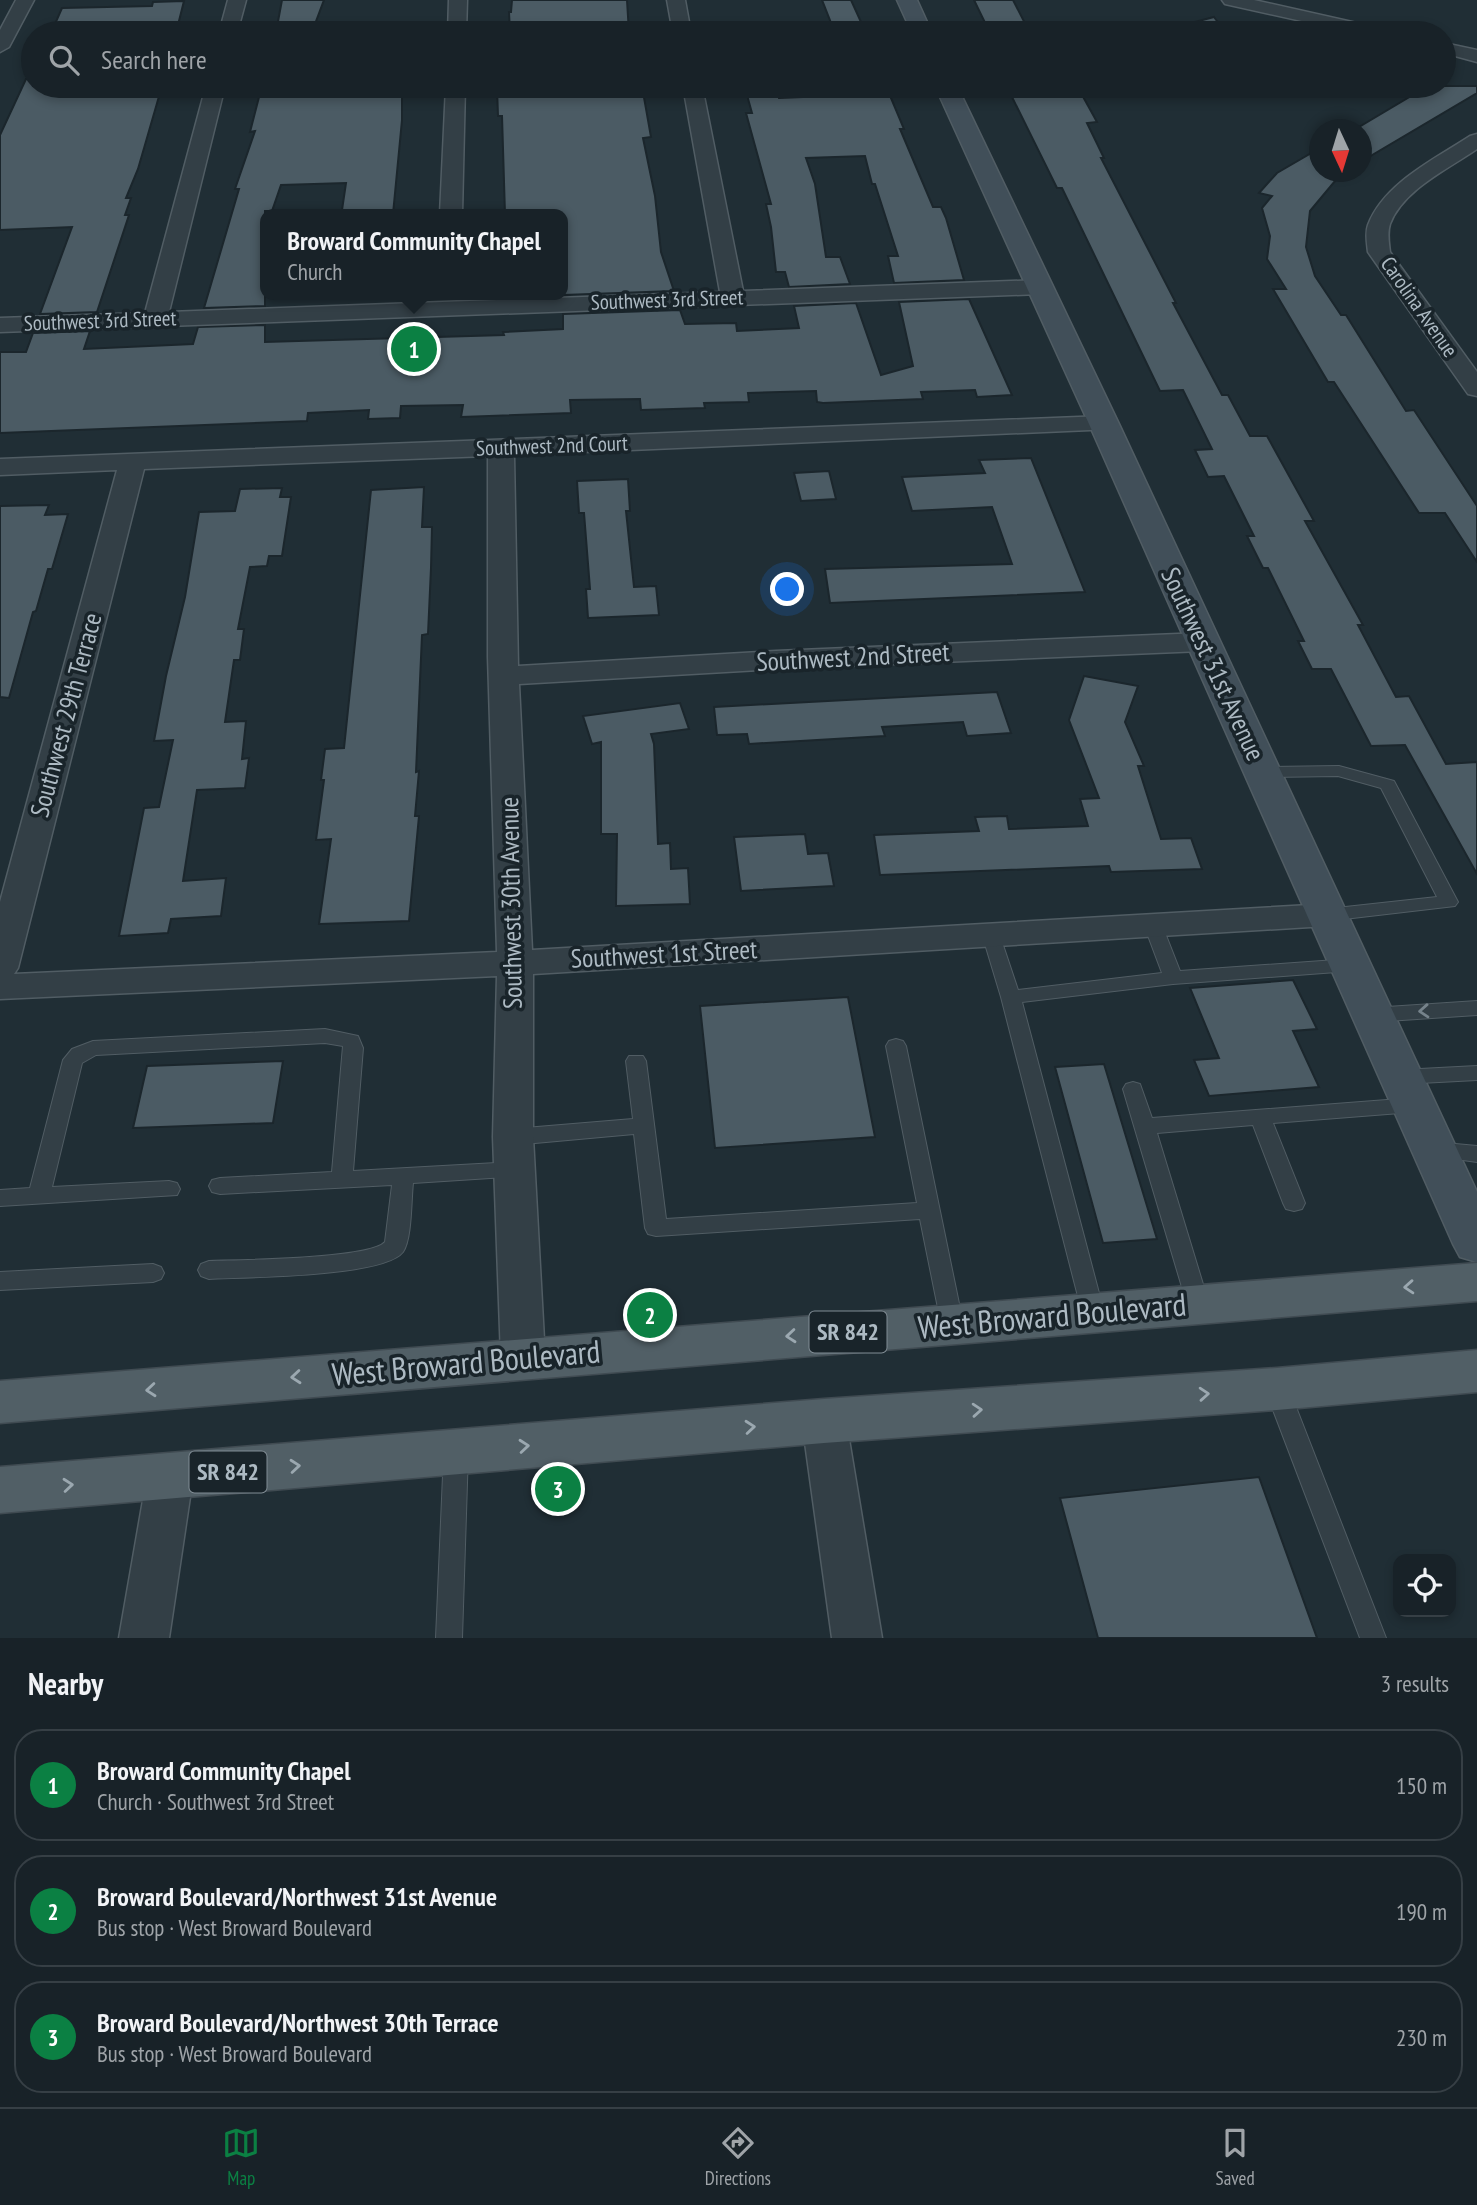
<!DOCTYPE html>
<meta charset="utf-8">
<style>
:root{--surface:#182228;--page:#212a30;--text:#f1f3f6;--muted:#9fa4a8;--line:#363f45;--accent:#0b8043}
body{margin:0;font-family:"PT Sans Narrow",sans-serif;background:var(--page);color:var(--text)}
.controls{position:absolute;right:21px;bottom:21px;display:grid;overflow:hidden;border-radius:14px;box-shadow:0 4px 10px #0003}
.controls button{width:63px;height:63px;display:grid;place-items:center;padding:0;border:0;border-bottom:2px solid var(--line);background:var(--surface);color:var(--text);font:35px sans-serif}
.compass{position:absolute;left:1309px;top:119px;width:63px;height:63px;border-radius:50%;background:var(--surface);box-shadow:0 4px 10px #0003;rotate:176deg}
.you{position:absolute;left:788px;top:590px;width:24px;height:24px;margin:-18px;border:5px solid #fff;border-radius:50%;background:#1a73e8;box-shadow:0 0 0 10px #1a73e833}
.badge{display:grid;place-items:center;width:46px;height:46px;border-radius:50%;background:var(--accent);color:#fff;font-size:23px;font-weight:700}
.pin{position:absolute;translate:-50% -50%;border:4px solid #fff;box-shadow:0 2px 7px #0006}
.popup{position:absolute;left:260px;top:209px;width:308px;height:91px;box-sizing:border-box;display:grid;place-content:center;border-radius:14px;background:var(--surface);filter:drop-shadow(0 2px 5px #0005);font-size:23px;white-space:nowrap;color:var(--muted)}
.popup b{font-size:26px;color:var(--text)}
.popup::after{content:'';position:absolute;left:50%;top:100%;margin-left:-14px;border:14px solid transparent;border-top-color:var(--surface)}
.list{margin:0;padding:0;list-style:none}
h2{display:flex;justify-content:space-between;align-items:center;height:91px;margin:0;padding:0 28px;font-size:30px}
h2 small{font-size:23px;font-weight:400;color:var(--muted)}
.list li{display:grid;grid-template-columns:46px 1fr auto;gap:21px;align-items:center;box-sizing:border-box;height:112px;margin:0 14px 14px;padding:0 14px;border:2px solid var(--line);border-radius:28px}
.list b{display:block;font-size:26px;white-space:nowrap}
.list p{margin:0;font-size:23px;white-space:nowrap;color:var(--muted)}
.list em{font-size:23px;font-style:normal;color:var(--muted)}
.icon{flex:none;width:38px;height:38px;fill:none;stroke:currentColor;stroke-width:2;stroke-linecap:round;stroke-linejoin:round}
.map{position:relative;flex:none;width:1477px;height:1638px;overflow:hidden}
.search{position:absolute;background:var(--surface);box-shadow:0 4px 10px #0003;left:21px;right:21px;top:21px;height:77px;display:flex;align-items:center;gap:18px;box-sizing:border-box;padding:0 24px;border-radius:38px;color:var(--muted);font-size:26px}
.sheet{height:469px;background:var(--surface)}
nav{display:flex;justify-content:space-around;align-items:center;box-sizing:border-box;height:98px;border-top:2px solid var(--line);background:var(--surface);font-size:19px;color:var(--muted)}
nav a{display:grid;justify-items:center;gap:4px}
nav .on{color:var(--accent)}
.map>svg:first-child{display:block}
.building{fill:#4b5b64;stroke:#1b262c;stroke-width:2}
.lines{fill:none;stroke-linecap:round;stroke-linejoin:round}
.service-casing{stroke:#515d64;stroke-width:2}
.minor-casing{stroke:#515d64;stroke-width:3}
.secondary-casing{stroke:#515d64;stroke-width:3}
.primary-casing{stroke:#404b52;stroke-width:3}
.service{fill:#333f46;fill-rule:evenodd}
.minor{fill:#333f46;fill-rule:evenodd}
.secondary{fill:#414f59;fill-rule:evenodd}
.primary{fill:#515f66;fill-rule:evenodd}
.oneway{stroke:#76838b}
.oneway2{stroke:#9ba8b0}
.labels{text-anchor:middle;stroke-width:7;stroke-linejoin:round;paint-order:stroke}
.far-street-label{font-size:21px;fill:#adbac3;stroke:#19242a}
.shield{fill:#19242a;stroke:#818d95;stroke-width:2}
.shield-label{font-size:24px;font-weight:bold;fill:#adbac3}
.street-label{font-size:26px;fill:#adbac3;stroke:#19242a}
.near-street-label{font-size:32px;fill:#adbac3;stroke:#19242a}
</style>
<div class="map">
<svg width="1477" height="1638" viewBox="0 0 1477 1638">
<rect width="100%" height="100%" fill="#202e35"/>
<path class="building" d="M282 0H324L312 32H276Z
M512 0H627L629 33H510L509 12H511Z
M822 0H851L866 33H835Z
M974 0H1013L1030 33H990Z
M184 1 176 33H51L62 8 152 6 153 2Z
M1214 17 1226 33H1153Z
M33 72V86H162L138 169 126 198H131L125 215H129L97 312 40 314 72 227 0 230V135L26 79H30Z
M265 86H399V94H402V120L393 214H351V210H342L346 183 281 185 272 211H265V306L204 308 239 189H235L255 131 250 132 259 97 263 96Z
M514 86H642L651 137 643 138 655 196 661 252 674 291 563 295V214H505L502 116H498L497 88Z
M847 86H886L904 129H900L933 207H941L946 218 964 280 894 283 888 256H898L875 184H872L865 156 806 158 815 184 826 257H840L850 284 789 287 785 272H776L771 227 766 204H771L746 113H752L745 88 776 87 779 98 851 95Z
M1428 86H1477V93L1362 161V130H1354Z
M1081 93 1097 122 1087 123 1104 158H1101L1176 303H1173L1222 395H1228L1250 436H1267L1314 521H1305L1363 625H1358L1396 697 1409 696 1446 764 1477 762V874L1405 745 1371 746 1331 669H1312L1298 641H1304L1268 568H1263L1247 536H1254L1224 476 1208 477 1195 450 1212 449 1183 390 1160 391 1062 188H1057L1011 95Z
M1320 148V172H1347L1335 181 1310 211 1306 247 1315 276 1341 315H1346L1406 411 1414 410 1477 506V562L1445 513H1419L1334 382H1328L1273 289H1286L1267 259 1270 236 1262 208 1272 196 1259 193 1277 173Z
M969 299 1012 395 977 397 975 390 921 392 923 399 823 403 817 402 816 391 748 393 749 402 704 403 705 408 641 410 640 399 570 400 571 413 461 417 463 405 401 406 400 418 368 419 369 410 308 413 307 421 0 433V352H26L33 333 90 331 84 349 193 344 198 327 265 325V342L504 335 503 332 563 329V314L680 310 685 324 736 323 737 331 799 328 794 306 856 303 881 375 913 366 899 302Z
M1031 458 1085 592 830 603 825 569 1012 564 992 507 912 511 902 477 985 473 979 460Z
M829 471 836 499 801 501 794 473Z
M628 479 630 511H626L634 587 656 586 659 615 588 618 586 589H590L584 513H579L577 481Z
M424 487 422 527H432L431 568 428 634 422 635 416 772 419 771 415 816H419L409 921 319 924 331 839 316 840 324 780H321L325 749 344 748 371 490Z
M282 488 280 497H291L282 556H269L267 566 250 567 238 629H244L240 660H234L225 722 246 721 242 759 249 758 245 788 197 790 183 881 226 878 221 916 171 919 168 933 119 936 144 808 159 807 173 740 154 741 166 676 185 597 199 512 235 511 240 489Z
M49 505 45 515 68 514 52 569H48L36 611 33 612 9 698 0 697V506Z
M1084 676 1138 686 1125 722 1144 766H1138L1161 839 1191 838 1202 869 1111 872 1109 866 880 875 874 835 979 831 975 817 1007 816 1009 829 1088 826 1080 799 1099 798 1069 720Z
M997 692 1011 733 967 736 963 722 882 727 885 736 749 744 747 734 717 735 714 707Z
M680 703 689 729 651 734 654 744 658 844 670 843 671 869 688 868 690 904 616 906 617 834H601V742L592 744 583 716Z
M805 834 808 854 828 853 834 886 741 891 734 837Z
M1293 980 1317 1029 1293 1031 1319 1087 1209 1096 1194 1060 1219 1058 1190 988Z
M848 997 875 1137 715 1148 700 1006Z
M283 1061 273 1123 133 1128 147 1066Z
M1104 1064 1157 1239 1103 1243 1055 1067Z
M1259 1477 1317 1638H1098L1060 1498Z"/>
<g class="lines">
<defs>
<path id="service" d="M1339 766 1394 781 1458 902 1455 906 1327 921 1320 919 1318 915 1320 911 1327 909 1437 897 1381 788 1338 776 1263 777 1254 772 1263 767Z
M1153 919 1160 921 1162 925 1180 971 1350 959 1357 961 1359 965 1357 969 1350 971 1173 984 1022 1002 1104 1312 1101 1318 1093 1321 1085 1318 1082 1312 1001 997 982 934 984 930H998L1018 990 1162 973 1144 925 1146 921Z
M1477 1001V1015L1372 1022 1365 1020 1362 1015 1365 1010 1372 1008Z
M325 1029 358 1036 363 1048 353 1171 514 1162 521 1164 525 1170 521 1176 413 1183C411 1200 412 1239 403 1252 384 1277 245 1277 209 1279L201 1276 198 1270 201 1264 209 1261C238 1260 370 1259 385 1242L392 1185 220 1194 212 1192 209 1186 212 1180 220 1178 332 1172 343 1046 325 1043 96 1055 82 1063 52 1187 169 1181 177 1183 180 1189 177 1195 0 1206V1190L30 1188 63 1060 72 1049 93 1041Z
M896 1039 903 1041 906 1046 963 1323 960 1329 952 1332 944 1329 941 1323 920 1219 656 1236 648 1234 645 1228 634 1134 513 1145 506 1142 503 1137 506 1132 513 1129 633 1119 626 1061 629 1056H643L646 1061 666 1219 917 1203 886 1046 889 1041Z
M1477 1066V1080L1401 1084 1394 1082 1391 1077 1394 1072 1401 1070Z
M1133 1082 1140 1084 1152 1118 1413 1098 1420 1100 1423 1105 1420 1110 1413 1112 1273 1123 1305 1203 1302 1209 1294 1211 1286 1209 1283 1203 1253 1125 1157 1133 1209 1304 1206 1310 1198 1313 1190 1310 1187 1304 1123 1089 1126 1084Z
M1434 1142 1477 1146V1162L1427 1155 1424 1150 1427 1145Z
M153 1264 161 1267 164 1273 161 1279 153 1282 0 1290V1272Z
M1277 1379 1285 1382 1289 1389 1386 1638H1360L1265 1389 1269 1382Z
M456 1442 464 1445 468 1452 462 1638H436L444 1452 448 1445Z"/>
<path id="minor" d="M16 0H34L9 47 0 52V30Z
M228 0H246L237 33H219Z
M449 0H467L466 33H448Z
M667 0H685L691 33H673Z
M1222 0H1254L1379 28 1388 33H1356L1225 4Z
M1444 43 1477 50V62L1444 53Z
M206 86H225L169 312 720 292 683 86H702L743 291 1040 280 1048 282 1051 287 1048 292 1040 294 0 332V318L145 313Z
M446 86H465L462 214H440Z
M1477 134V149C1448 169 1403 190 1390 224 1387 233 1389 243 1390 252L1477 372V396L1468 394 1368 252C1367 243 1365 233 1368 225 1384 183 1435 159 1470 136Z
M1104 416 1113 419 1117 424 1113 429 514 455 518 666 776 651 1202 633 1213 636 1217 642 1213 648 1202 651 776 669 519 684 532 950 1327 904 1339 907 1345 915 1339 923 1327 926 533 974V1137L545 1358 538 1371 523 1376 508 1371 501 1358 493 1137 497 976 0 999V902L117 470 0 475V459ZM488 456V657L497 952 14 974 18 968 144 469Z
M824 1402 840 1408 846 1421 882 1638H832L802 1421 808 1408Z
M170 1457 186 1463 193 1477 169 1638H119L147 1477 154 1463Z"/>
<path id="secondary" d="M897 0H917L932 33H912Z
M935 86H957L1119 424 1477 1192V1262L1460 1257 1453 1244 1089 424Z"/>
<path id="primary" d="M1477 1263V1301L0 1423V1381Z
M1477 1350V1392L1277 1410 824 1443 0 1513V1467L824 1399 1277 1368Z"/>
</defs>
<use href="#service" class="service-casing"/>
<use href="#minor" class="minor-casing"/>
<use href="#secondary" class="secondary-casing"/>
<use href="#primary" class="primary-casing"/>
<use href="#service" class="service"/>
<use href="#minor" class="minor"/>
<use href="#secondary" class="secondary"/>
<use href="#primary" class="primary"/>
</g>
<defs><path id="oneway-chevron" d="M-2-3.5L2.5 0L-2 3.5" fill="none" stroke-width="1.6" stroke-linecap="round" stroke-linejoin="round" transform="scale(1.75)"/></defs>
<use class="oneway" href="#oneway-chevron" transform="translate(1424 1011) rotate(176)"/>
<g class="oneway2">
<use href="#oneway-chevron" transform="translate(1409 1287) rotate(176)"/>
<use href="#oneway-chevron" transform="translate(791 1336) rotate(175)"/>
<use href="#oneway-chevron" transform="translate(296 1377) rotate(175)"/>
<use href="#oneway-chevron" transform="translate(151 1390) rotate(175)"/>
<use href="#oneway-chevron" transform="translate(1204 1394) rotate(-4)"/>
<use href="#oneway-chevron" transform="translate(977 1410) rotate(-4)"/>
<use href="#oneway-chevron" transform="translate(750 1427) rotate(-5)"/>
<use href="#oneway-chevron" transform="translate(524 1446) rotate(-5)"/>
<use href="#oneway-chevron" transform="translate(295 1466) rotate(-5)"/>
<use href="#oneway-chevron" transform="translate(68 1485) rotate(-5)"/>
</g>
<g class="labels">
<g class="far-street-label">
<text transform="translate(667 300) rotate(-2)" y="7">Southwest 3rd Street</text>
<text transform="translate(1419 307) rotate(55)" y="7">Carolina Avenue</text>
<text transform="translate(100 321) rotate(-2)" y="7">Southwest 3rd Street</text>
<text transform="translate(552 446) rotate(-2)" y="7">Southwest 2nd Court</text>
</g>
<g class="shield">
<rect x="809.5" y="1311.5" width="77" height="41" rx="5"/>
<rect x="189.5" y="1451.5" width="77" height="41" rx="5"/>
</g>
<g class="shield-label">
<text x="848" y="1340">SR 842</text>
<text x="228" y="1480">SR 842</text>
</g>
<g class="street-label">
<text transform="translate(853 657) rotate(-3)" y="9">Southwest 2nd Street</text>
<text transform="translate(1213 664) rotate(65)" y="9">Southwest 31st Avenue</text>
<text transform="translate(66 715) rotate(-75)" y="9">Southwest 29th Terrace</text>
<text transform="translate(511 903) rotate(-91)" y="9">Southwest 30th Avenue</text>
<text transform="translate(664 954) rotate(-3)" y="9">Southwest 1st Street</text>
</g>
<g class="near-street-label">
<text transform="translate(1052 1316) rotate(-5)" y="11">West Broward Boulevard</text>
<text transform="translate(466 1363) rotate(-5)" y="11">West Broward Boulevard</text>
</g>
</g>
</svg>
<div class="controls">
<button><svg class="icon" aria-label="locate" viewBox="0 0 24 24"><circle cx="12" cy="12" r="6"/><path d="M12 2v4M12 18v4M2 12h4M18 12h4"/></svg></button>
</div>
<svg class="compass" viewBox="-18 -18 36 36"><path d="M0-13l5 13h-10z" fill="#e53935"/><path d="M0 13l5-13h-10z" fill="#9fa4a8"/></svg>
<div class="you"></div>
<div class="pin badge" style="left:414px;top:349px">1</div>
<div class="popup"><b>Broward Community Chapel</b>Church</div>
<div class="pin badge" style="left:650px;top:1315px">2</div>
<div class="pin badge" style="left:558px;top:1489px">3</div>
<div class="search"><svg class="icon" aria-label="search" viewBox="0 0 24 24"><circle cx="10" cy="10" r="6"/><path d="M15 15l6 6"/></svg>Search here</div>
</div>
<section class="sheet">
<h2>Nearby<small>3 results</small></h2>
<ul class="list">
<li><span class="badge">1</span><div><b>Broward Community Chapel</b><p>Church · Southwest 3rd Street</p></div><em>150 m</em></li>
<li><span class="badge">2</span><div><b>Broward Boulevard/Northwest 31st Avenue</b><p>Bus stop · West Broward Boulevard</p></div><em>190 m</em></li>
<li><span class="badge">3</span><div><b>Broward Boulevard/Northwest 30th Terrace</b><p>Bus stop · West Broward Boulevard</p></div><em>230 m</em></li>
</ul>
</section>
<nav>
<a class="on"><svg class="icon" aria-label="map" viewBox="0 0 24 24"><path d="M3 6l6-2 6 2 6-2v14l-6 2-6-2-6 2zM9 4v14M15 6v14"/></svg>Map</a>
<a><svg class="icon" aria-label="directions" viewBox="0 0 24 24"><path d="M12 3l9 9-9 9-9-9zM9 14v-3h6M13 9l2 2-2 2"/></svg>Directions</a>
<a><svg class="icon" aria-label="saved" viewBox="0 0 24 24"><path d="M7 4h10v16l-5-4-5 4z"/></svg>Saved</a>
</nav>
